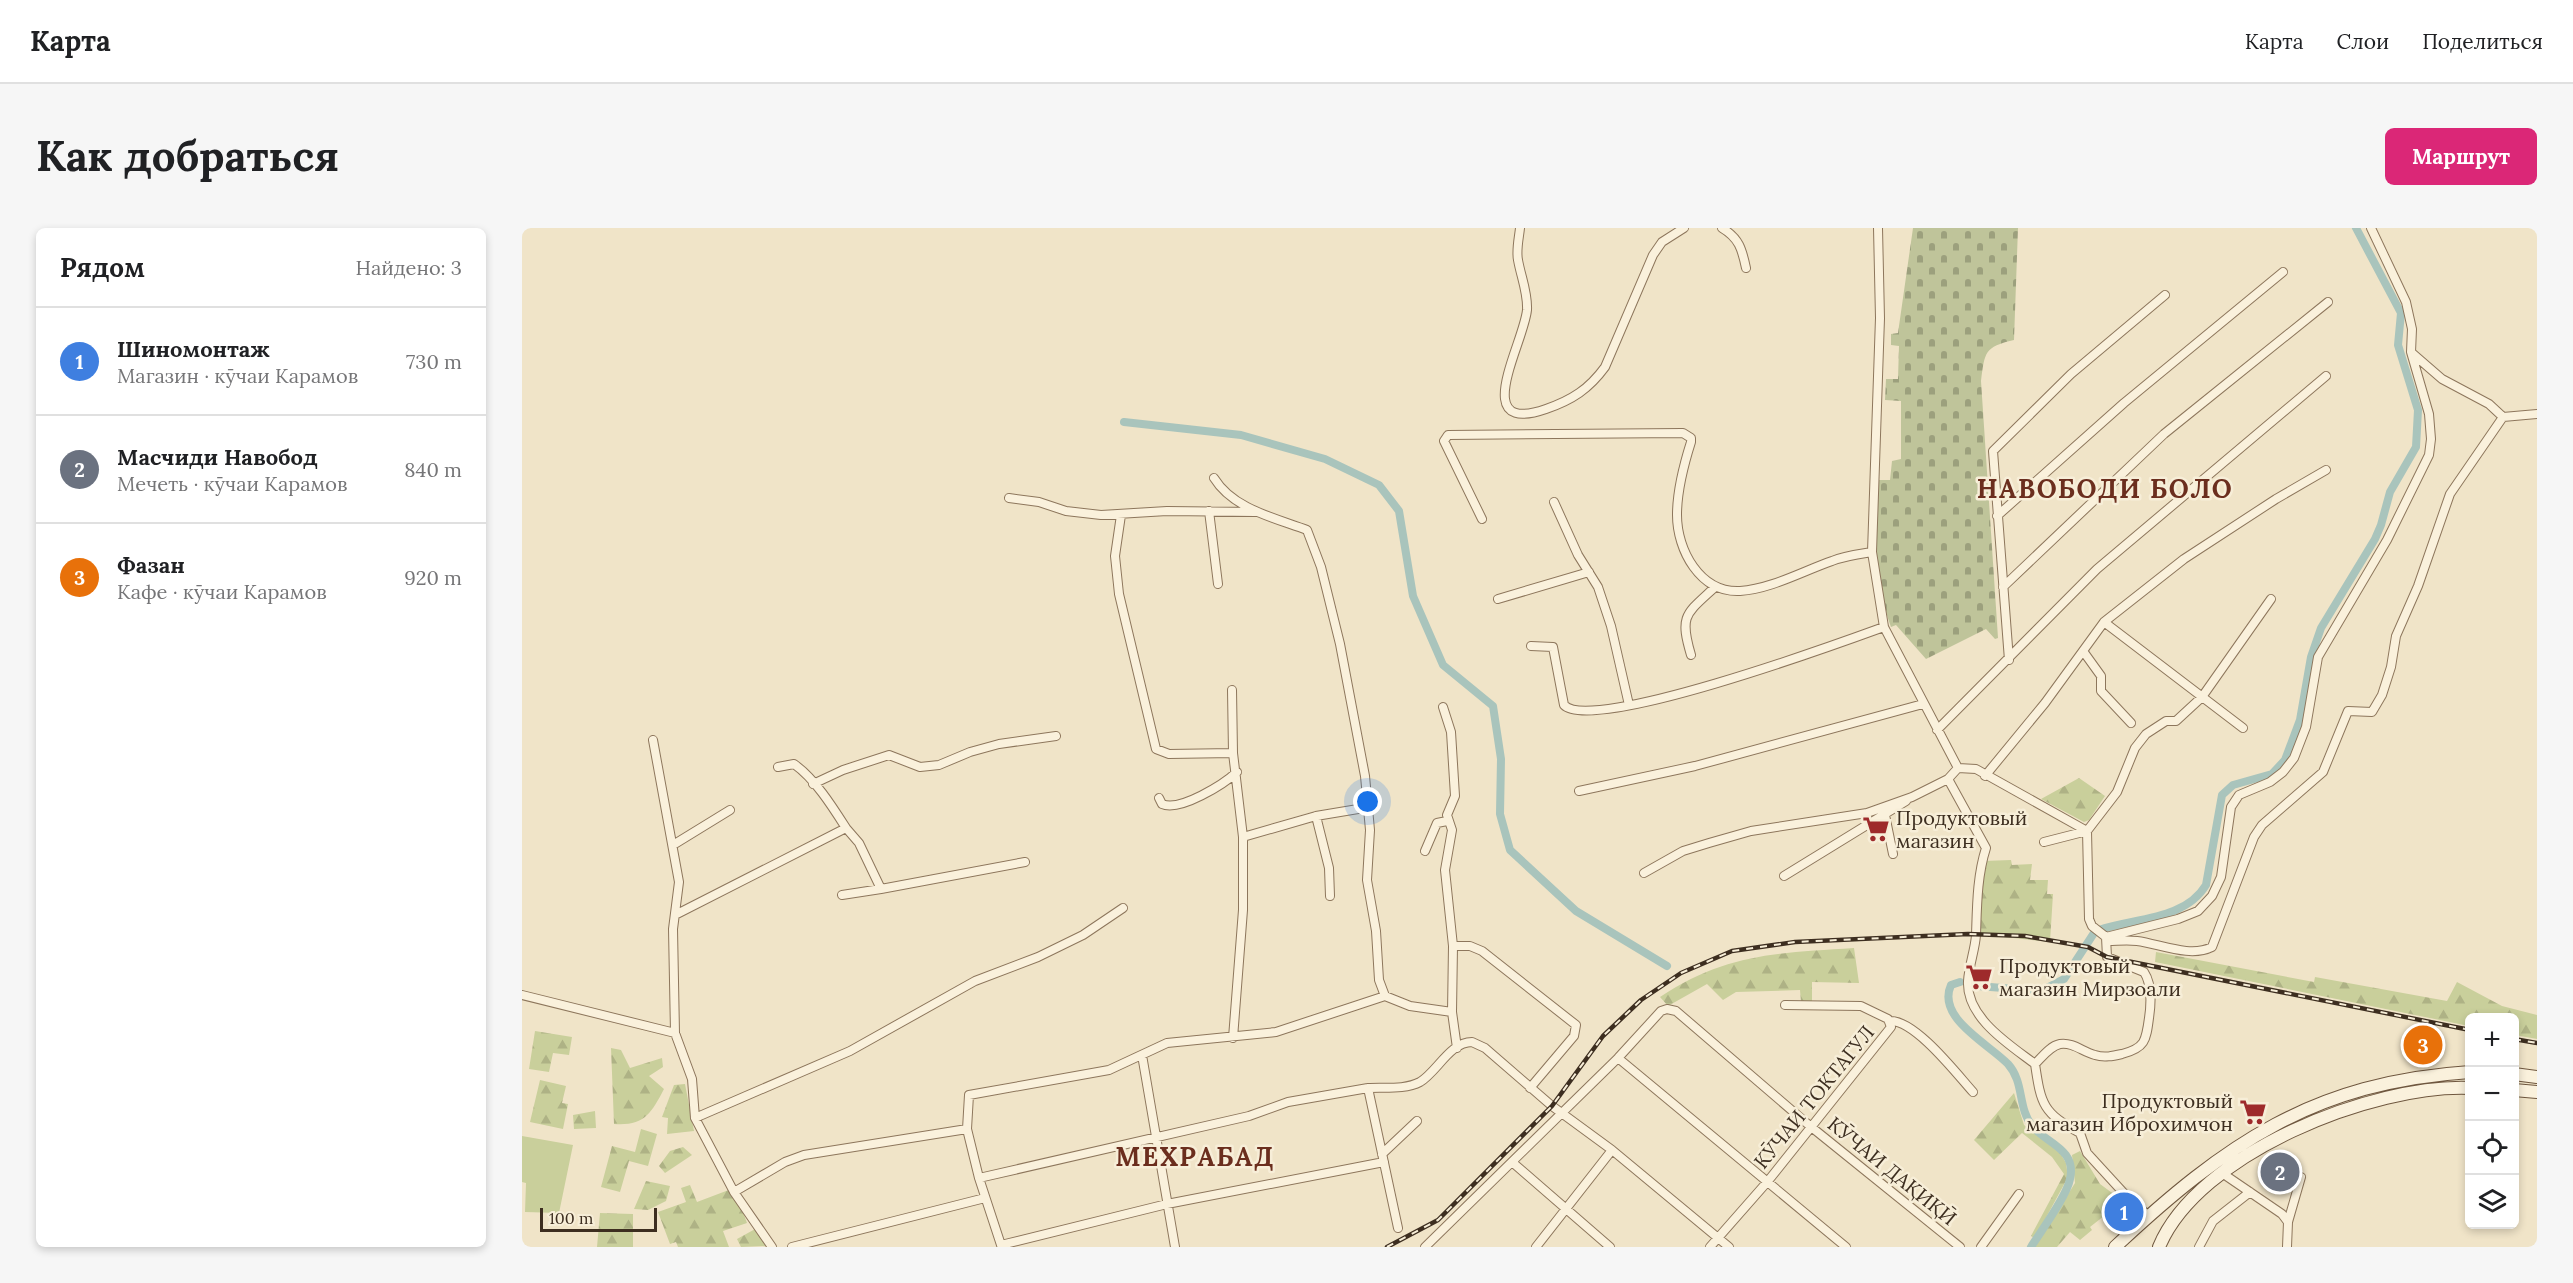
<!DOCTYPE html>
<html lang="ru">
<meta charset="utf-8">
<style>
:root{--surface:#fff;--page:#f6f6f6;--text:#202124;--muted:#757577;--line:#e0e0e0;--accent:#db2777}
body{margin:0;font-family:Lora,serif;background:var(--page);color:var(--text)}
.controls{position:absolute;right:18px;bottom:18px;display:grid;overflow:hidden;border-radius:9px;box-shadow:0 3px 9px #0003}
.controls button{width:54px;height:54px;display:grid;place-items:center;padding:0;border:0;border-bottom:2px solid var(--line);background:var(--surface);color:var(--text);font:30px sans-serif}
.scale{position:absolute;left:18px;bottom:15px;width:117px;box-sizing:border-box;padding-left:6px;border:3px solid #3d2e20;border-top:0;font-size:16px;line-height:21px;white-space:nowrap;color:#3d2e20;-webkit-text-stroke:4px #f7eed8;paint-order:stroke}
.you{position:absolute;left:846px;top:574px;width:21px;height:21px;margin:-15px;border:4px solid #fff;border-radius:50%;background:#1a73e8;box-shadow:0 0 0 9px #1a73e833}
.badge{display:grid;place-items:center;width:39px;height:39px;border-radius:50%;background:var(--accent);color:#fff;font-size:20px;font-weight:700}
.pin{position:absolute;translate:-50% -50%;border:3px solid #fff;box-shadow:0 2px 6px #0006}
.list{margin:0;padding:0;list-style:none}
h2{display:flex;justify-content:space-between;align-items:center;height:78px;margin:0;padding:0 24px;font-size:26px}
h2 small{font-size:20px;font-weight:400;color:var(--muted)}
.list li{display:grid;grid-template-columns:39px 1fr auto;gap:18px;align-items:center;box-sizing:border-box;height:108px;padding:0 24px;border-top:2px solid var(--line)}
.list b{display:block;font-size:22px;white-space:nowrap}
.list p{margin:0;font-size:20px;white-space:nowrap;color:var(--muted)}
.list em{font-size:20px;font-style:normal;color:var(--muted)}
.icon{flex:none;width:33px;height:33px;fill:none;stroke:currentColor;stroke-width:2;stroke-linecap:round;stroke-linejoin:round}
.map{position:relative;flex:none;width:2015px;height:1019px;overflow:hidden;border-radius:9px}
header{display:flex;align-items:center;gap:36px;box-sizing:border-box;height:84px;padding:0 30px;background:var(--surface);border-bottom:2px solid var(--line)}
header strong{font-size:28px}
nav{display:flex;gap:33px;margin-inline-start:auto;font-size:21px}
.intro{display:flex;align-items:center;justify-content:space-between;box-sizing:border-box;height:144px;padding:0 36px}
h1{margin:0;font-size:42px}
.button{padding:15px 27px;border-radius:9px;background:var(--accent);color:#fff;font-size:21px;font-weight:700}
main{display:flex;gap:36px;padding:0 36px}
aside{flex:1;background:var(--surface);border-radius:9px;box-shadow:0 3px 9px #0003}
.map>svg:first-child{display:block}
.green{fill:#c9cf9b}
.forest{fill:url(#forest-firs)}
.cemetery{fill:url(#cemetery-stones)}
.lines{fill:none;stroke-linecap:round;stroke-linejoin:round}
.canal{stroke:#a9c4bc;stroke-width:8}
.street-casing{stroke:#8d765c;stroke-width:10}
.secondary-casing{stroke:#6f573f;stroke-width:14}
.street{stroke:#faf1dc;stroke-width:8}
.secondary{stroke:#faf1dc;stroke-width:12}
.rail-casing{stroke:#3d2e20;stroke-width:4.5}
.rail{stroke:#f7eed8;stroke-width:2;stroke-dasharray:7;stroke-linecap:butt}
.labels{text-anchor:middle;stroke-width:5;stroke-linejoin:round;paint-order:stroke}
.poi-label{font-size:20px;fill:#3d2e20;stroke:#f7eed8;text-anchor:start}
.street-label{font-size:20px;fill:#3d2e20;stroke:#f7eed8}
.district-label{font-size:26px;font-weight:bold;letter-spacing:1.5px;fill:#6b2e1e;stroke:#f7eed8}
</style>
<header>
<strong>Карта</strong>
<nav><a>Карта</a><a>Слои</a><a>Поделиться</a></nav>
</header>
<div class="intro"><h1>Как добраться</h1><a class="button">Маршрут</a></div>
<main>
<aside>
<h2>Рядом<small>Найдено: 3</small></h2>
<ul class="list">
<li><span class="badge" style="background:#3f7fe0">1</span><div><b>Шиномонтаж</b><p>Магазин · кӯчаи Карамов</p></div><em>730 m</em></li>
<li><span class="badge" style="background:#6b7280">2</span><div><b>Масчиди Навобод</b><p>Мечеть · кӯчаи Карамов</p></div><em>840 m</em></li>
<li><span class="badge" style="background:#e8710a">3</span><div><b>Фазан</b><p>Кафе · кӯчаи Карамов</p></div><em>920 m</em></li>
</ul>
</aside>
<div class="map">
<svg width="2015" height="1019" viewBox="0 0 2015 1019">
<defs>
<pattern id="forest-firs" width="22" height="20" patternUnits="userSpaceOnUse" patternTransform="scale(1.5)"><rect width="22" height="20" fill="#c9cf9b"/><path d="M5 1l3.5 6h-7zM16 11l3.5 6h-7z" fill="#aeb285"/></pattern>
<pattern id="cemetery-stones" width="16" height="16" patternUnits="userSpaceOnUse" patternTransform="scale(1.5)"><rect width="16" height="16" fill="#bfc49a"/><path d="M2 7V4a2 2 0 0 1 4 0v3zM10 15v-3a2 2 0 0 1 4 0v3z" fill="#9ca07d"/></pattern>
</defs>
<rect width="100%" height="100%" fill="#f0e4c8"/>
<path class="green" d="M0 908 51 917 37 985 3 984 4 955 0 954Z"/>
<path class="forest" d="M1557 550 1583 568 1567 592 1562 594 1519 571Z
M1489 632 1490 637 1510 636 1508 652H1526L1525 666H1531L1528 714 1454 706 1461 633Z
M1332 720 1337 755 1290 754V774H1279L1278 762 1214 764 1201 772 1185 756 1146 778 1138 769C1204 725 1256 725 1332 720Z
M1634 724 1792 754 1793 749 1925 773 1935 754 1980 778 2015 787V811L1993 807 1992 790H1948L1947 798 1633 734Z
M13 803 50 809 47 827 31 825 27 844 7 841Z
M89 820 99 822 108 840 140 830 141 839 127 848 142 861C129 886 122 898 92 896Z
M18 852 44 858 40 875 46 876 41 901 8 894Z
M163 856 172 903 145 906 146 890 140 889 152 857Z
M1492 865 1502 897 1537 923 1544 935 1546 949 1513 1010 1509 1008 1542 946 1530 929 1500 905 1472 932 1452 912Z
M73 883 74 900 52 901 51 887Z
M119 901 135 906 126 938 107 933 98 964 79 959 90 918 113 924Z
M161 919 170 927 143 945 137 938 148 923Z
M1558 923 1578 956 1601 973 1568 999 1570 1002 1558 1012 1548 1004 1535 1019H1513L1553 955 1550 927Z
M124 953 148 958 144 973 126 982 112 981Z
M168 957 175 974 212 960 225 995 201 1003 207 1019H156L154 1014 148 1016 136 984 164 974 159 960Z
M78 985 111 986V1019H75Z
M235 1000 245 1018 219 1019 215 1011Z"/>
<path class="cemetery" d="M1391 0H1496L1492 112C1462 119 1463 124 1459 153L1476 410 1473 411 1464 401 1404 431 1374 397 1369 399C1350 344 1353 309 1355 252H1368L1370 233 1379 231V173L1363 172 1364 151H1376L1377 118 1369 117V106L1376 105Z"/>
<g class="lines">
<path class="canal" d="M602 194 719 207 803 231 857 257 877 283 891 368 921 437 971 478 979 531 978 586 988 622 1054 683 1145 738
M1577 702C1613 690 1663 692 1684 657L1700 567 1711 557 1750 546 1763 532 1778 492 1789 429 1799 400 1853 311 1859 297 1868 264 1894 219 1896 182 1876 117 1879 85 1834 0
M1438 754 1429 757C1414 790 1467 816 1486 836 1503 855 1495 880 1511 899 1524 915 1555 921 1548 951 1545 968 1519 1003 1509 1019
M1456 758 1519 763 1542 751 1572 705"/>
<defs>
<path id="street" d="M998 0C997 10 994 22 996 32 999 49 1006 65 1005 82 1002 115 946 208 1024 181 1050 172 1067 161 1083 139L1131 27 1140 14 1162 0
M1200 0C1217 10 1220 21 1224 40
M1356 0 1358 90 1350 324 1362 399 1436 540
M1890 125 1920 151 1967 176 1981 189 2015 186
M692 250C711 281 753 290 785 302L799 339 818 416 843 548 848 602 845 652 854 703 857 752 863 768
M487 270 517 274 544 283 579 287 645 283 733 284
M1032 274 1056 327 1076 359 1089 398 1107 477
M687 283 696 356
M599 287 593 328 597 366 634 521 647 526 711 525
M1475 288 1602 175 1761 44
M960 291 922 213 926 207 1161 205 1169 210V214C1162 236 1155 264 1155 287 1155 322 1178 365 1218 363 1249 361 1281 343 1310 333 1322 328 1337 326 1350 324
M1481 359 1642 206 1806 74
M976 371 1067 344
M1582 394 1721 500
M1009 418 1031 419 1042 477C1069 506 1318 415 1362 399
M1561 423 1579 448V463L1609 495
M1169 427C1157 387 1164 386 1193 359
M1487 432 1471 223 1549 146 1643 67
M710 462 711 525 721 609V682L711 810
M921 479 929 504 933 568 925 587 930 602 923 642 931 718 930 784
M1415 502 1575 341 1804 148
M131 512 157 654 151 701 153 805
M1436 540 1454 541 1565 603 1567 691 1570 698 1584 709 1585 729 1622 744C1630 756 1629 777 1627 790 1624 813 1623 820 1600 826 1591 828 1582 830 1573 827 1561 824 1551 814 1538 816 1528 818 1520 829 1513 836
M1463 548 1523 475 1582 394 1662 331 1754 271 1804 242
M1426 551 1464 620C1455 648 1455 678 1454 707 1453 722 1447 737 1446 753 1444 790 1488 817 1513 836 1519 877 1521 885 1558 905L1565 925 1609 973 1626 987
M291 556 321 542 367 527 398 539 417 537 448 524 477 516 534 508
M1057 563 1173 538 1401 476
M637 570 640 576C658 584 702 556 715 544
M1363 587 1371 626
M794 588 807 640 808 668
M324 600 337 615 359 661 503 634
M721 609 794 588 848 579
M1522 614 1565 603 1595 564 1613 520 1624 506 1644 493H1654L1680 469 1749 371
M151 617 208 582
M903 623 915 595 925 593
M1122 645 1161 623 1187 615 1229 603 1345 585 1390 569 1426 551 1436 540
M1262 648 1384 573
M320 667 359 661
M153 687 324 600C310 578 293 551 272 536L256 539
M1584 709 1656 691 1676 683 1690 668 1699 649 1709 579 1717 567 1748 554 1761 544 1772 530 1784 499 1796 429 1865 312 1907 227 1909 211 1907 186 1889 124 1890 101 1884 74 1849 0
M1586 713C1595 713 1605 712 1615 713 1638 716 1668 730 1690 719L1732 609 1740 597 1801 544 1826 483 1850 484 1860 467 1869 439 1874 408 1896 358 1928 266 1981 189
M931 718H948L960 723 1054 797 1052 808 1008 860
M0 767 153 805 170 851 173 890 212 964 250 1019
M1368 793C1393 792 1434 845 1451 864
M620 827 653 1019
M1096 830 1324 1019
M173 890 328 823 453 753 516 729 561 707 601 680
M860 926 895 893
M990 934 1088 1019
M1700 945 1760 986 1766 994 1765 1019
M457 950 727 888 766 874 846 860
M212 964 263 934 282 927 445 901
M1766 994 1779 949
M876 1000 846 860C862 859 883 862 898 854 915 844 928 814 950 814L963 820 1030 878 1090 922 1207 1019
M479 1017 457 950 445 901 447 867 587 842 645 815 754 804 863 768 888 778 930 784 935 820
M270 1019 463 970
M480 1019 479 1017 645 976 862 934
M903 1019 1096 830 1139 783 1145 781 1154 783 1288 898 1438 1019
M1014 1019 1090 922
M1188 1019 1246 953 1369 799 1366 791 1339 778 1263 777
M1459 1019 1497 966
M1677 1019 1691 993 1728 964"/>
<path id="secondary" d="M1992 846 2015 849
M1992 862 2015 864
M1593 1019C1703 916 1792 854 1948 844
M1637 1019C1676 925 1851 856 1948 860"/>
</defs>
<use href="#street" class="street-casing"/>
<use href="#secondary" class="secondary-casing"/>
<use href="#street" class="street"/>
<use href="#secondary" class="secondary"/>
<defs>
<path id="rail" d="M1992 811 2015 815
M865 1019 916 992 1030 878 1081 808 1119 772 1159 745 1210 723 1273 714 1446 706 1503 708 1566 719 1585 729 1948 802"/>
</defs>
<use href="#rail" class="rail-casing"/>
<use href="#rail" class="rail"/>
</g>
<defs>
<symbol id="supermarket-bare" viewBox="-9 -9 18 18"><path d="M-6-5.5h2.5l.6 2H6L4.5 2H-2.5L-4.4-4H-6ZM-1.5 3.2a1.3 1.3 0 1 0 .1 0ZM3 3.2a1.3 1.3 0 1 0 .1 0Z" fill="#9e2a2b" stroke="#f7eed8" stroke-width="2.5" paint-order="stroke"/></symbol>
</defs>
<g fill-rule="evenodd">
<use href="#supermarket-bare" x="1335" y="582" width="38" height="38"/>
<use href="#supermarket-bare" x="1438" y="730" width="38" height="38"/>
<use href="#supermarket-bare" x="1712" y="865" width="38" height="38"/>
</g>
<g class="labels">
<g class="poi-label">
<text x="1374" y="597">Продуктовый<tspan x="1374" dy="23">магазин</tspan></text>
<text x="1477" y="745">Продуктовый<tspan x="1477" dy="23">магазин Мирзоали</tspan></text>
<text x="1711" y="880" text-anchor="end">Продуктовый<tspan x="1711" dy="23">магазин Иброхимчон</tspan></text>
</g>
<g class="street-label">
<text transform="translate(1292 869) rotate(-51)" y="7">КӮЧАИ ТОКТАГУЛ</text>
<text transform="translate(1370 943) rotate(39)" y="7">КӮЧАИ ДАҚИҚӢ</text>
</g>
<g class="district-label">
<text x="1583" y="270">НАВОБОДИ БОЛО</text>
<text x="673" y="938">МЕХРАБАД</text>
</g>
</g>
</svg>
<div class="controls">
<button>+</button>
<button>−</button>
<button><svg class="icon" aria-label="locate" viewBox="0 0 24 24"><circle cx="12" cy="12" r="6"/><path d="M12 2v4M12 18v4M2 12h4M18 12h4"/></svg></button>
<button><svg class="icon" aria-label="layers" viewBox="0 0 24 24"><path d="M12 4l9 5-9 5-9-5zM3 14l9 5 9-5"/></svg></button>
</div>
<div class="scale">100 m</div>
<div class="you"></div>
<div class="pin badge" style="left:1602px;top:984px;background:#3f7fe0">1</div>
<div class="pin badge" style="left:1758px;top:944px;background:#6b7280">2</div>
<div class="pin badge" style="left:1901px;top:817px;background:#e8710a">3</div>
</div>
</main>
